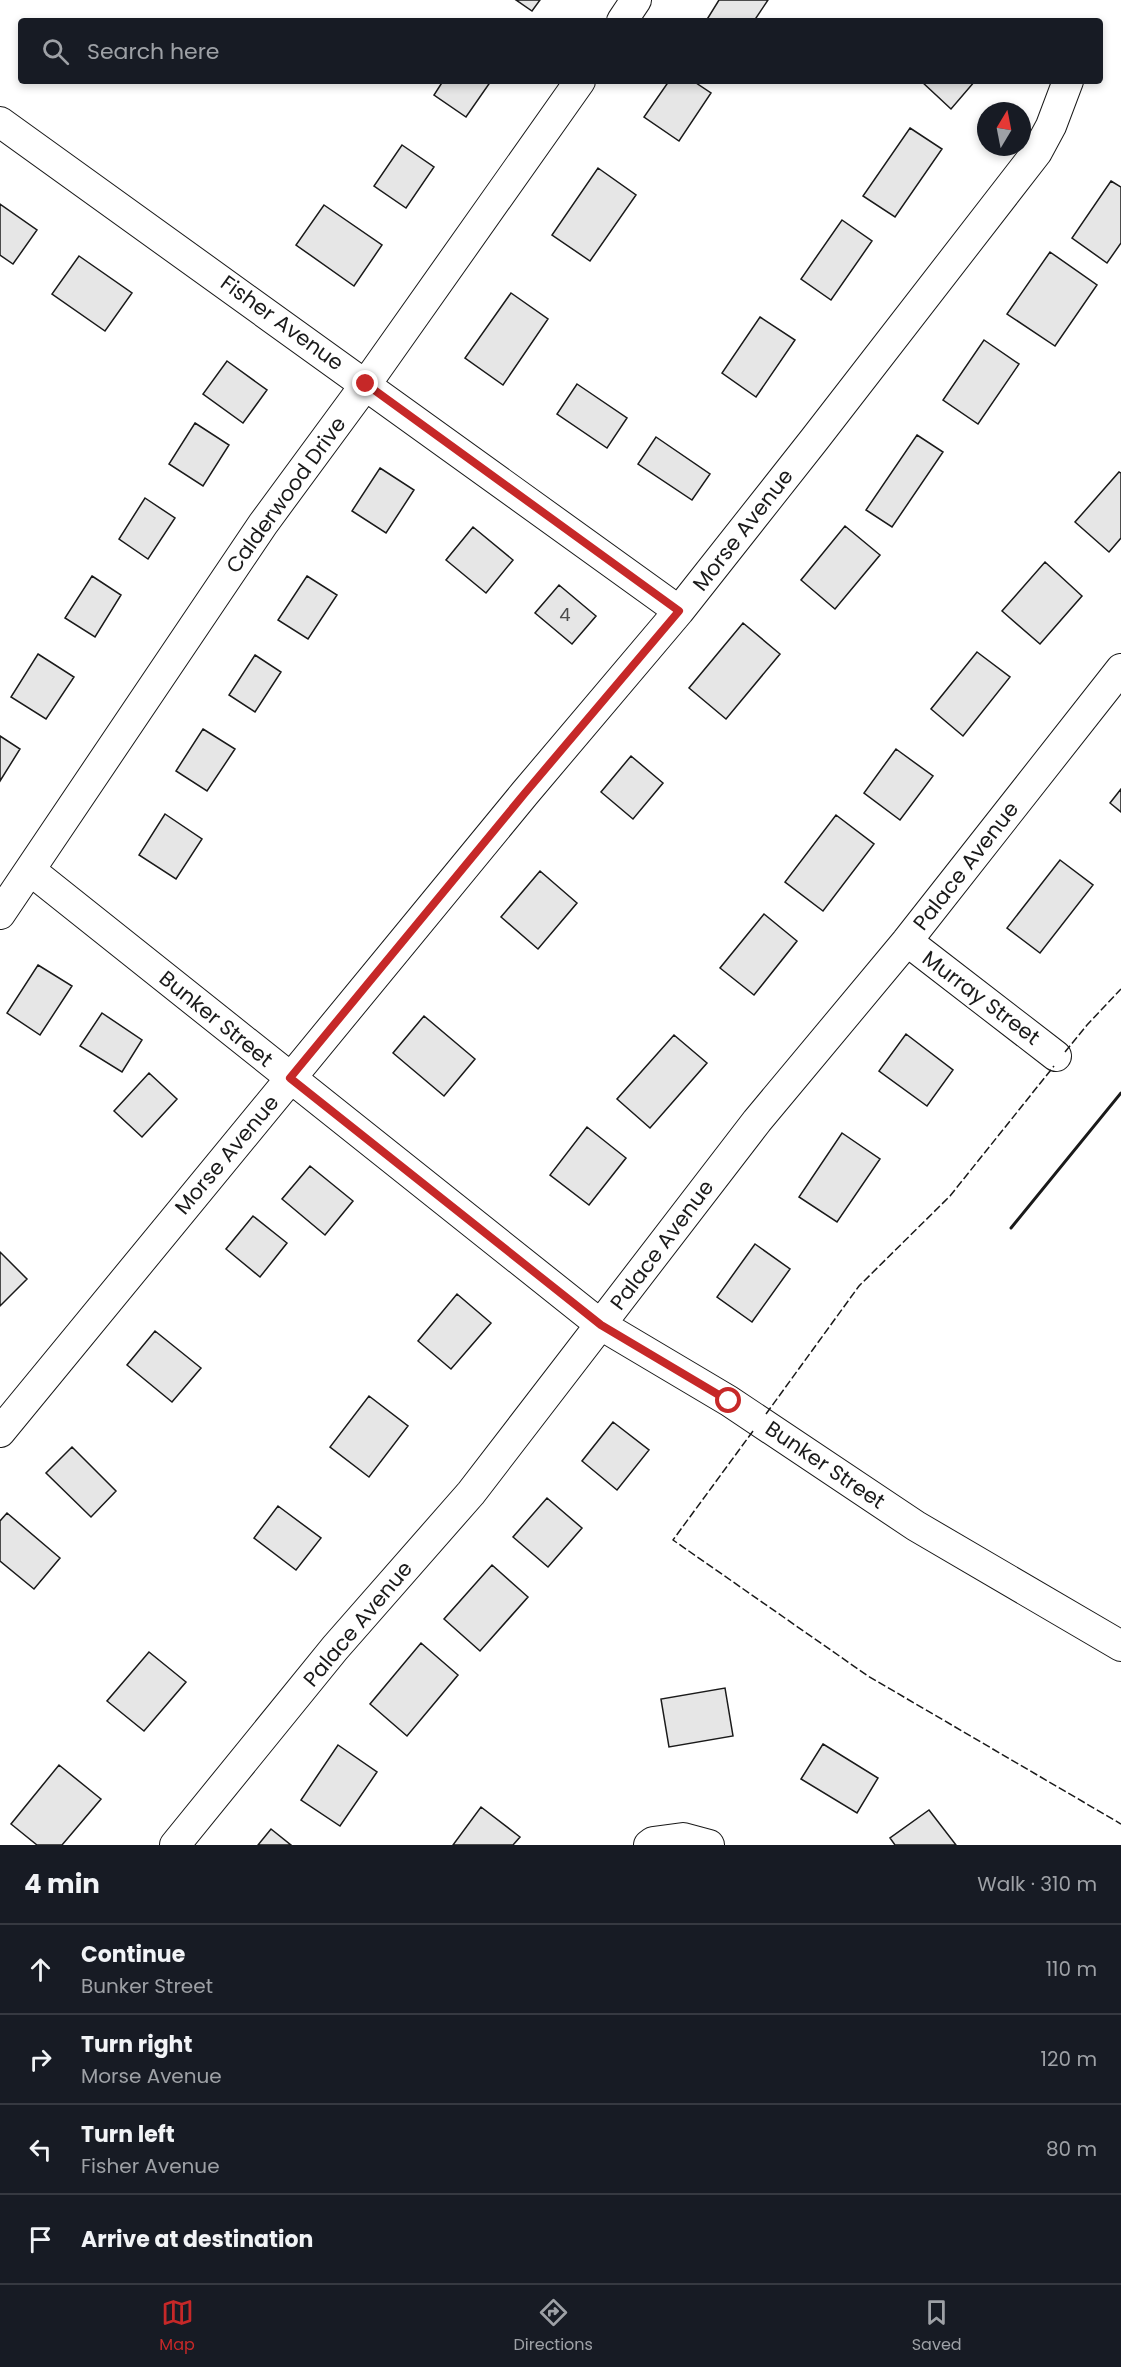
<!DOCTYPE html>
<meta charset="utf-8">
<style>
:root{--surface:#171b24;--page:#242831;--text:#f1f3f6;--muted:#9ea1a6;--line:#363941;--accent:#c62828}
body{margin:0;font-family:Poppins,sans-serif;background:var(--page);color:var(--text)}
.compass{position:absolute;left:977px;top:102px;width:54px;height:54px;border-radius:50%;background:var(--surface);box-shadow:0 3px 9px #0003;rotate:10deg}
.stop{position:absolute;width:18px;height:18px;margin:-14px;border:4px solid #c62828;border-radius:50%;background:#fff}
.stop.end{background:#c62828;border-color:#fff;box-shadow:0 2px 6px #0008}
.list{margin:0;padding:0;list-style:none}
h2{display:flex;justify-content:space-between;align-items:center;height:78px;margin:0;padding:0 24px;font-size:26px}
h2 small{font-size:20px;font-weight:400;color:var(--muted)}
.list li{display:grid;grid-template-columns:39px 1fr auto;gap:18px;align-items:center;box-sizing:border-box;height:90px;padding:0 24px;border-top:2px solid var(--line)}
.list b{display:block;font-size:22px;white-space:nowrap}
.list p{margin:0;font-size:20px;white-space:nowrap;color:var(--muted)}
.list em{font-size:20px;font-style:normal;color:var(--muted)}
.icon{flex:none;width:33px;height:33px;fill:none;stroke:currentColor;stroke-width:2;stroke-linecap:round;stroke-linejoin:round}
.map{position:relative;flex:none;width:1121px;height:1845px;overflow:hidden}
.search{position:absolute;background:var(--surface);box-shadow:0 3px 9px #0003;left:18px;right:18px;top:18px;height:66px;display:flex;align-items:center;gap:15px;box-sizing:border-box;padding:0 21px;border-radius:6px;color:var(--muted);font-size:22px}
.sheet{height:438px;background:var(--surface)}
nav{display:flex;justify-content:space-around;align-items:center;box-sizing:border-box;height:84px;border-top:2px solid var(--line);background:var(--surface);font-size:16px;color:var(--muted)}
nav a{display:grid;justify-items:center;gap:3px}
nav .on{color:var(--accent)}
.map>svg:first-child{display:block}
.building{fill:#e6e6e6;stroke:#1a1a1a;stroke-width:1.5}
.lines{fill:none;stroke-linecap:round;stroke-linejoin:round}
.minor-casing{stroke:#1a1a1a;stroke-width:32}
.minor{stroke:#fff;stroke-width:30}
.fence{stroke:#1a1a1a;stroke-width:1.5;stroke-dasharray:8 3;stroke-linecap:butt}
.wall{stroke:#1a1a1a;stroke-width:3}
.route{stroke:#c62828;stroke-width:8}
.labels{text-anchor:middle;stroke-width:4.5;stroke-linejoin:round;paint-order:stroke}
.number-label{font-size:18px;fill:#4d4d4d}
.street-label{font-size:21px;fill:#1a1a1a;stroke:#fff}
</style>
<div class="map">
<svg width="1121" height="1845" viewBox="0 0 1121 1845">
<rect width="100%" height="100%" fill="#fff"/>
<path class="building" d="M516 0H540L532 11Z
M719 0H768L754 21H706Z
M443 81H491L466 117 434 95Z
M669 81H693L711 93 679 141 644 117Z
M921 81H975L951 109Z
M910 128 942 149 895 217 863 196Z
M402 145 434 167 406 208 374 186Z
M598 168 636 195 590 261 552 235Z
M1111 181 1121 187V243L1107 263 1072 238Z
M0 204 37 230 13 264 0 255Z
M324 205 382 245 354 286 296 245Z
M842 220 872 241 831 300 801 279Z
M1050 252 1097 285 1055 346 1007 314Z
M79 256 132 293 105 331 52 294Z
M511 293 548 319 503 385 465 358Z
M760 317 795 340 756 397 722 373Z
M984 340 1019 364 978 424 943 400Z
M227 361 267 390 243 423 203 394Z
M577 384 627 418 607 448 557 414Z
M195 423 229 445 203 486 169 464Z
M917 435 943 452 892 527 866 510Z
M656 437 710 474 692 500 638 464Z
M380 468 414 490 386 533 352 511Z
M1119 472 1121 473V538L1109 552 1075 522Z
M145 498 175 518 148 559 119 539Z
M845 526 880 555 835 609 801 580Z
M473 527 513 560 486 593 446 560Z
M1045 562 1082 596 1040 644 1002 611Z
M92 576 121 595 95 637 65 618Z
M307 576 337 595 308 639 278 620Z
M559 585 596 616 572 644 535 613Z
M743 623 780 654 726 719 689 688Z
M977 652 1010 677 963 736 931 709Z
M38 654 74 677 46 719 11 697Z
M255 655 281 672 255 712 229 695Z
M203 729 235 749 207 791 176 771Z
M0 736 20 749 0 781Z
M896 749 933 776 900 820 864 793Z
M631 756 663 783 633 819 601 792Z
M1121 789V812L1110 803Z
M165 814 202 839 176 879 139 855Z
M836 815 874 844 823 911 785 882Z
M1060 860 1093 885 1040 953 1007 928Z
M540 871 577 903 538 949 501 917Z
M764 914 797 941 754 995 720 968Z
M38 965 72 986 40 1035 7 1013Z
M102 1013 142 1040 122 1072 80 1046Z
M424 1016 475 1059 444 1096 393 1053Z
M906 1034 953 1070 927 1106 879 1071Z
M674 1035 707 1063 650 1128 617 1099Z
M149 1073 177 1099 142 1137 114 1111Z
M587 1127 626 1158 589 1205 550 1175Z
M842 1133 880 1159 837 1222 799 1197Z
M310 1166 353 1201 325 1235 282 1199Z
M253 1216 287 1243 260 1277 226 1249Z
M755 1244 790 1269 752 1322 717 1297Z
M0 1252 27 1279 0 1306Z
M457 1294 491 1323 451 1369 418 1341Z
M155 1331 201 1368 172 1402 127 1365Z
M369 1396 408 1426 369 1477 330 1447Z
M613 1422 649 1450 617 1490 582 1461Z
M72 1447 116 1491 91 1517 46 1473Z
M547 1498 582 1528 548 1567 513 1537Z
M278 1506 321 1538 296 1570 254 1538Z
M7 1513 60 1558 34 1589 0 1561V1521Z
M492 1565 528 1597 480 1651 444 1619Z
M421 1643 458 1675 407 1736 370 1704Z
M149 1652 186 1682 144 1731 107 1701Z
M725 1688 733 1736 669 1747 661 1699Z
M823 1744 878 1778 857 1813 801 1779Z
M338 1745 377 1772 340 1826 301 1800Z
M59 1765 101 1799 62 1845H37L11 1824Z
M481 1807 520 1837 513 1845H453Z
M929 1810 956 1845H895L890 1838Z
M271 1829 291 1845H258Z"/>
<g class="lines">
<defs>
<path id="minor" d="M622 21 636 0
M0 122 679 611
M30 870 601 1325 729 1401 916 1526 1121 1646
M0 914 263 524 366 384 580 81
M907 941 1056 1056
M0 1432 525 793 679 611 814 440 1037 152 1051 126 1068 81
M175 1845 335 1648 471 1493 757 1121 907 941 1121 669
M649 1845 653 1842 683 1838 709 1845"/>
</defs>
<use href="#minor" class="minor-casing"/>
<use href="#minor" class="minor"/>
<path class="fence" d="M1065 1052 1087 1025 1121 989
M766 1414 859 1286 950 1196 1054 1066
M753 1431 673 1540 868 1676 1121 1824"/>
<path class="wall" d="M1011 1228 1121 1093"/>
</g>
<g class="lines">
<path class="route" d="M366 384 679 611 525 793 290 1078 601 1325 729 1401"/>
</g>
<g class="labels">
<g class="number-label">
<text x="565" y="621">4</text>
</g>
<g class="street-label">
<text transform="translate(282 323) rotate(36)" y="7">Fisher Avenue</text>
<text transform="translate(286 495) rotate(-54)" y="7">Calderwood Drive</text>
<text transform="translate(743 530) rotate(-52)" y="7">Morse Avenue</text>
<text transform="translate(966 866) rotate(-52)" y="7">Palace Avenue</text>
<text transform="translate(981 998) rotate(37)" y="7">Murray Street</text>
<text transform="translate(216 1019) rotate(39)" y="7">Bunker Street</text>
<text transform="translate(227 1155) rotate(-50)" y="7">Morse Avenue</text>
<text transform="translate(662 1245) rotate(-53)" y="7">Palace Avenue</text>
<text transform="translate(825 1465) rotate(34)" y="7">Bunker Street</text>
<text transform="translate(358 1624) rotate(-50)" y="7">Palace Avenue</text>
</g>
</g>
</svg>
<svg class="compass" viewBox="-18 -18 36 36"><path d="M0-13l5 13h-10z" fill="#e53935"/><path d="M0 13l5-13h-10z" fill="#9ea1a6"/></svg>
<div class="stop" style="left:729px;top:1401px"></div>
<div class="stop end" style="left:366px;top:384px"></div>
<div class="search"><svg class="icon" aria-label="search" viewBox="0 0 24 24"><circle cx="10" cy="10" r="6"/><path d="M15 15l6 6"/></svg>Search here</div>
</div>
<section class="sheet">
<h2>4 min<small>Walk · 310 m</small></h2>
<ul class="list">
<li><svg class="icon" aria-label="ahead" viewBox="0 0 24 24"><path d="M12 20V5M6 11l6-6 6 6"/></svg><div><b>Continue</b><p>Bunker Street</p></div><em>110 m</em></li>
<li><svg class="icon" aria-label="right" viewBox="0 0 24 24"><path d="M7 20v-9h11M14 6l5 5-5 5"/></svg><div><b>Turn right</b><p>Morse Avenue</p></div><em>120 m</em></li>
<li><svg class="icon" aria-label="left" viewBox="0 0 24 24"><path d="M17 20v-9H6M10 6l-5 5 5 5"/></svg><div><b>Turn left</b><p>Fisher Avenue</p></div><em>80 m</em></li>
<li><svg class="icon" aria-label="arrive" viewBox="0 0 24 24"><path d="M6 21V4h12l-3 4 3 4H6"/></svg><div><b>Arrive at destination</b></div></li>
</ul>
</section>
<nav>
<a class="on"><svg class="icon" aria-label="map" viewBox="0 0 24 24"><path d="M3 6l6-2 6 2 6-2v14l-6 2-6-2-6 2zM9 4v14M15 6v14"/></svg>Map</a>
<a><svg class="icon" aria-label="directions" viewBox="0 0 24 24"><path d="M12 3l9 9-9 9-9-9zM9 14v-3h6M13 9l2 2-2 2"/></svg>Directions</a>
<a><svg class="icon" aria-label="saved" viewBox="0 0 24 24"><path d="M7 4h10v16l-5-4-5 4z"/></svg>Saved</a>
</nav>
